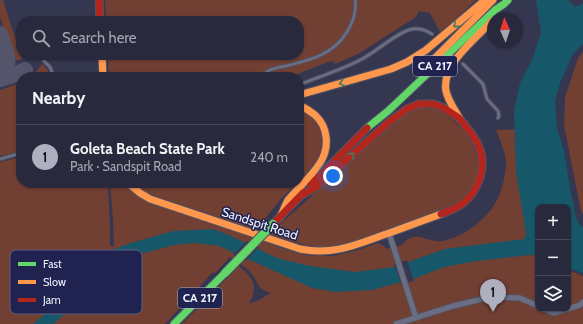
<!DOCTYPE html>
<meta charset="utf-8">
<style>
:root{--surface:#28293c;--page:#303143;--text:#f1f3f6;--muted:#a5a6af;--line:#444556;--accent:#aeb0c0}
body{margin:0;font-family:Cabin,sans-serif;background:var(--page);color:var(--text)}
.controls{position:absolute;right:12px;bottom:12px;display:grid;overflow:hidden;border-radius:8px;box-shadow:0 1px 3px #0004}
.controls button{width:36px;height:36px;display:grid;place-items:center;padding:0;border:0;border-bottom:1px solid var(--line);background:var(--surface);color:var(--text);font:20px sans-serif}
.compass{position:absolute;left:487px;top:12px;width:36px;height:36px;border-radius:50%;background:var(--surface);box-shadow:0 1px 3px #0004;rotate:357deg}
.you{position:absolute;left:333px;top:176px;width:14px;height:14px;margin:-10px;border:3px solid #fff;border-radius:50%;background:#1a73e8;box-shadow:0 0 0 6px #1a73e833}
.badge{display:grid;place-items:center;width:26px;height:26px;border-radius:50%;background:var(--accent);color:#111;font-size:13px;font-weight:700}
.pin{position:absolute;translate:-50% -33px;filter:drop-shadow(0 1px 2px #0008)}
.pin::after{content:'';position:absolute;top:21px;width:14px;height:12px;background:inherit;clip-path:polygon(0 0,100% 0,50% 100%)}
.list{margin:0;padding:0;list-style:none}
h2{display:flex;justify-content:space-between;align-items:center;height:52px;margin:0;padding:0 16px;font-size:17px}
h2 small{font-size:13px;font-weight:400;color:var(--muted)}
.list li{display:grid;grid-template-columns:26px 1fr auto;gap:12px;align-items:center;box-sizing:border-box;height:64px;padding:0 16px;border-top:1px solid var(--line)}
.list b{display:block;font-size:15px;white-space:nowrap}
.list p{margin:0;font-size:13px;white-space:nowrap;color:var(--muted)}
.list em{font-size:13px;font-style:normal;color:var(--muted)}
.icon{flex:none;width:22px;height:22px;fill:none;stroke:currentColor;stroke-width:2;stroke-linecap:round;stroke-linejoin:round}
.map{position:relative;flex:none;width:583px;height:324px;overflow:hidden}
.search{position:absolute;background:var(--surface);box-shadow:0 1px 3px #0004;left:16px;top:16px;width:288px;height:44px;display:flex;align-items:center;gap:10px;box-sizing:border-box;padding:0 14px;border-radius:16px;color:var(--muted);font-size:15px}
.panel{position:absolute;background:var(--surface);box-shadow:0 1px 3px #0004;left:16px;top:72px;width:288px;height:116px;border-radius:16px}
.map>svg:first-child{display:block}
.green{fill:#723f33}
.water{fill:#165869}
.pier{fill:#353750}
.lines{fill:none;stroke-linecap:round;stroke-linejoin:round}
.taxiway{stroke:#54556b;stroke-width:16}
.lane-casing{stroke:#515365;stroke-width:4.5}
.street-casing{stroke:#515365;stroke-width:7}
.fast-casing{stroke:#515365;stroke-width:9}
.slow-casing{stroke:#515365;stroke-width:9}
.jam-casing{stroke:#515365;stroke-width:9}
.lane{stroke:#6b6e82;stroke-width:2.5}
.street{stroke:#6b6e82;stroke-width:5}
.fast{stroke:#63d668;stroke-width:7}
.slow{stroke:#ff974d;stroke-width:7}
.jam{stroke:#b3261e;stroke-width:7}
.fast-bridge-casing{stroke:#515365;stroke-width:10;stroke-linecap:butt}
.fast-bridge{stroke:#63d668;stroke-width:8}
.oneway{stroke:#427c5c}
.labels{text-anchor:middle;stroke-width:3;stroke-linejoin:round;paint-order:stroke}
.shield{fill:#20224f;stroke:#b1b3c9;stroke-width:1}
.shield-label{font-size:12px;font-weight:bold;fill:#eff1fd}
.street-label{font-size:13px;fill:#eff1fd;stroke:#20224f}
.key{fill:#20224f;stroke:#5e6083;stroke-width:1}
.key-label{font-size:11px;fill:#eff1fd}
</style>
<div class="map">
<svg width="583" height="324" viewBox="0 0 583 324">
<rect width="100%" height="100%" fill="#353750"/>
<path class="green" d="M0 0H3L22 60H16L12 55 0 17Z
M105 0H476L460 15 440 32 430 13 419 11 416 17 358 54 335 64 333 61 328 62 290 77H254L251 76 237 77H109L108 55H299V21H106Z
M583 52V214L581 211 564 125 565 97 578 58Z
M42 64 47 69 51 77H31L36 72Z
M21 83V151L0 156V90Z
M417 108C424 108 431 108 438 110 443 112 448 117 453 120 475 139 489 169 466 194 463 197 459 201 455 203 430 215 404 223 378 233 364 238 348 246 332 247 311 249 291 241 270 234L279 225 396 121 406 113Z
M299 110C306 112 312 116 316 122 334 147 314 164 299 181Z
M531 129 538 207V309H568V270L583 276V324H182L239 266C253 277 259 287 249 304L259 300 271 293C256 289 260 284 251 273 245 266 237 262 230 257L215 273H212L165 324H0V162L21 157V183H108L110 228V245L114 247 113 219 110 183H122C134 194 141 199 155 205L251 236 276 246 305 255 333 256 358 250 378 243 383 245 386 249 403 245 404 242C420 230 426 243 442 241 463 238 489 218 498 198 503 187 506 173 506 162 505 151 500 140 496 130Z
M134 183H297L281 199 256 230 154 196 146 192Z"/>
<path class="water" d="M536 0H568L574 6H578L583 3V44L573 54 561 80 555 101 557 128 564 151 570 188 574 206 575 215 579 224 583 227V273L568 268V207H538V256L529 255 476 261 444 267 416 278 372 290 336 292 312 288 219 246 196 243 174 245 141 254 120 263 104 274 80 301 53 324H33L58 303 106 252 131 243 173 231 213 229 229 235 277 258 310 266 355 272 394 267 445 249 524 239 526 234 516 172 514 111 520 83 532 60 541 33Z"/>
<path class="pier" d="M247 241 259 247 245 261 233 255Z
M407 260 414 281 401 284 394 264Z"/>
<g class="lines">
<path class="taxiway" d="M0 34C5 49 14 65 0 78
M0 79 16 74 25 70"/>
<defs>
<path id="lane" d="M44 61 50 67 54 77
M463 64 483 84 487 99 498 111 499 116 498 118
M261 77C267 69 276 68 286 66 310 60 333 55 347 32 353 22 357 12 355 0
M299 85C320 76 342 70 362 59 376 52 397 32 412 29 419 28 426 30 432 34
M0 159 21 153"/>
<path id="street" d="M389 233 416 318
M543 309 554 313 580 305 583 302
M396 324 453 306 491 297 520 298 538 306"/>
<path id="fast" d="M367 128 388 111 495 10 504 4 508 0
M174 324 225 273"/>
<path id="slow" d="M102 55 103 77
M432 61 493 0
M299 95 391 69 407 62 426 50 485 0
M460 119C455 110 448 101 446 91 441 64 476 39 492 21
M128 183 140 193 150 199 300 249C336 256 359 243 392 232 408 226 425 220 441 214
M280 217C283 212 285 205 288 200 298 188 312 176 320 163 330 147 328 127 315 115 310 111 305 108 299 105"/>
<path id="jam" d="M99 0 100 21
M311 185 367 128
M300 196 316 187 389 122 407 109 419 104H433L442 107 459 118
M441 214C449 211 457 208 463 203 479 190 487 166 479 147 475 137 467 128 460 119
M273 224 303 193"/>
</defs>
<use href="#lane" class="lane-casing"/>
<use href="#street" class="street-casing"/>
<use href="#fast" class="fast-casing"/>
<use href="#slow" class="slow-casing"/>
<use href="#jam" class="jam-casing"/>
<use href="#lane" class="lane"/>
<use href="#street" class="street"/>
<use href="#fast" class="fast"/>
<use href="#slow" class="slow"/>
<use href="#jam" class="jam"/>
<defs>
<path id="fast-bridge" d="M225 273 273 224"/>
</defs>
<use href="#fast-bridge" class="fast-bridge-casing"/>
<use href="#fast-bridge" class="fast-bridge"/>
</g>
<defs><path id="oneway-chevron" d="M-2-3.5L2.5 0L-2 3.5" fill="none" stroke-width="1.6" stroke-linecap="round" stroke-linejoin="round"/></defs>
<g class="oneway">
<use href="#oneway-chevron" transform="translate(456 25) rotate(140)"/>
<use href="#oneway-chevron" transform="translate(342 83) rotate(164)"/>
<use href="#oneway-chevron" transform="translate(352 155) rotate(-42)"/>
</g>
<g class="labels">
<g class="shield">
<rect x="413" y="56" width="44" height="20" rx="3"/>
<rect x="178" y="288" width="44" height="20" rx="3"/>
</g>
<g class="shield-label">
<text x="435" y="70">CA 217</text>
<text x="200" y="302">CA 217</text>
</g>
<g class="street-label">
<text transform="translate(260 223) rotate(18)" y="5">Sandspit Road</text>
</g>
</g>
<rect x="10" y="250" width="132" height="64" rx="6" class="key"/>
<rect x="18" y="262" width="18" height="4" fill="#63d668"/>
<rect x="18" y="280" width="18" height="4" fill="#ff974d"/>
<rect x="18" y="298" width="18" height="4" fill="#b3261e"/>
<g class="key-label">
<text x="43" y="268">Fast</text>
<text x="43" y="286">Slow</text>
<text x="43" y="304">Jam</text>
</g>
</svg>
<div class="controls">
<button>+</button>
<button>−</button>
<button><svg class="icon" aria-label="layers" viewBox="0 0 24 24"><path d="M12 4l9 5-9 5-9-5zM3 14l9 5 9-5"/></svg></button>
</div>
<svg class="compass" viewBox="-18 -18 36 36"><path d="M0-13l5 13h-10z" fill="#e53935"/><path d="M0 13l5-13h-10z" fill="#a5a6af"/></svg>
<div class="you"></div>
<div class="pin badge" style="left:493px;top:312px">1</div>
<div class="search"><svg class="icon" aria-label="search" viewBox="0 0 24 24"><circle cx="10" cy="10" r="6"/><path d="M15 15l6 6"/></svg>Search here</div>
<section class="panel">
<h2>Nearby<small></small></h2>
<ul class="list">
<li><span class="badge">1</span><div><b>Goleta Beach State Park</b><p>Park · Sandspit Road</p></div><em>240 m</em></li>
</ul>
</section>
</div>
